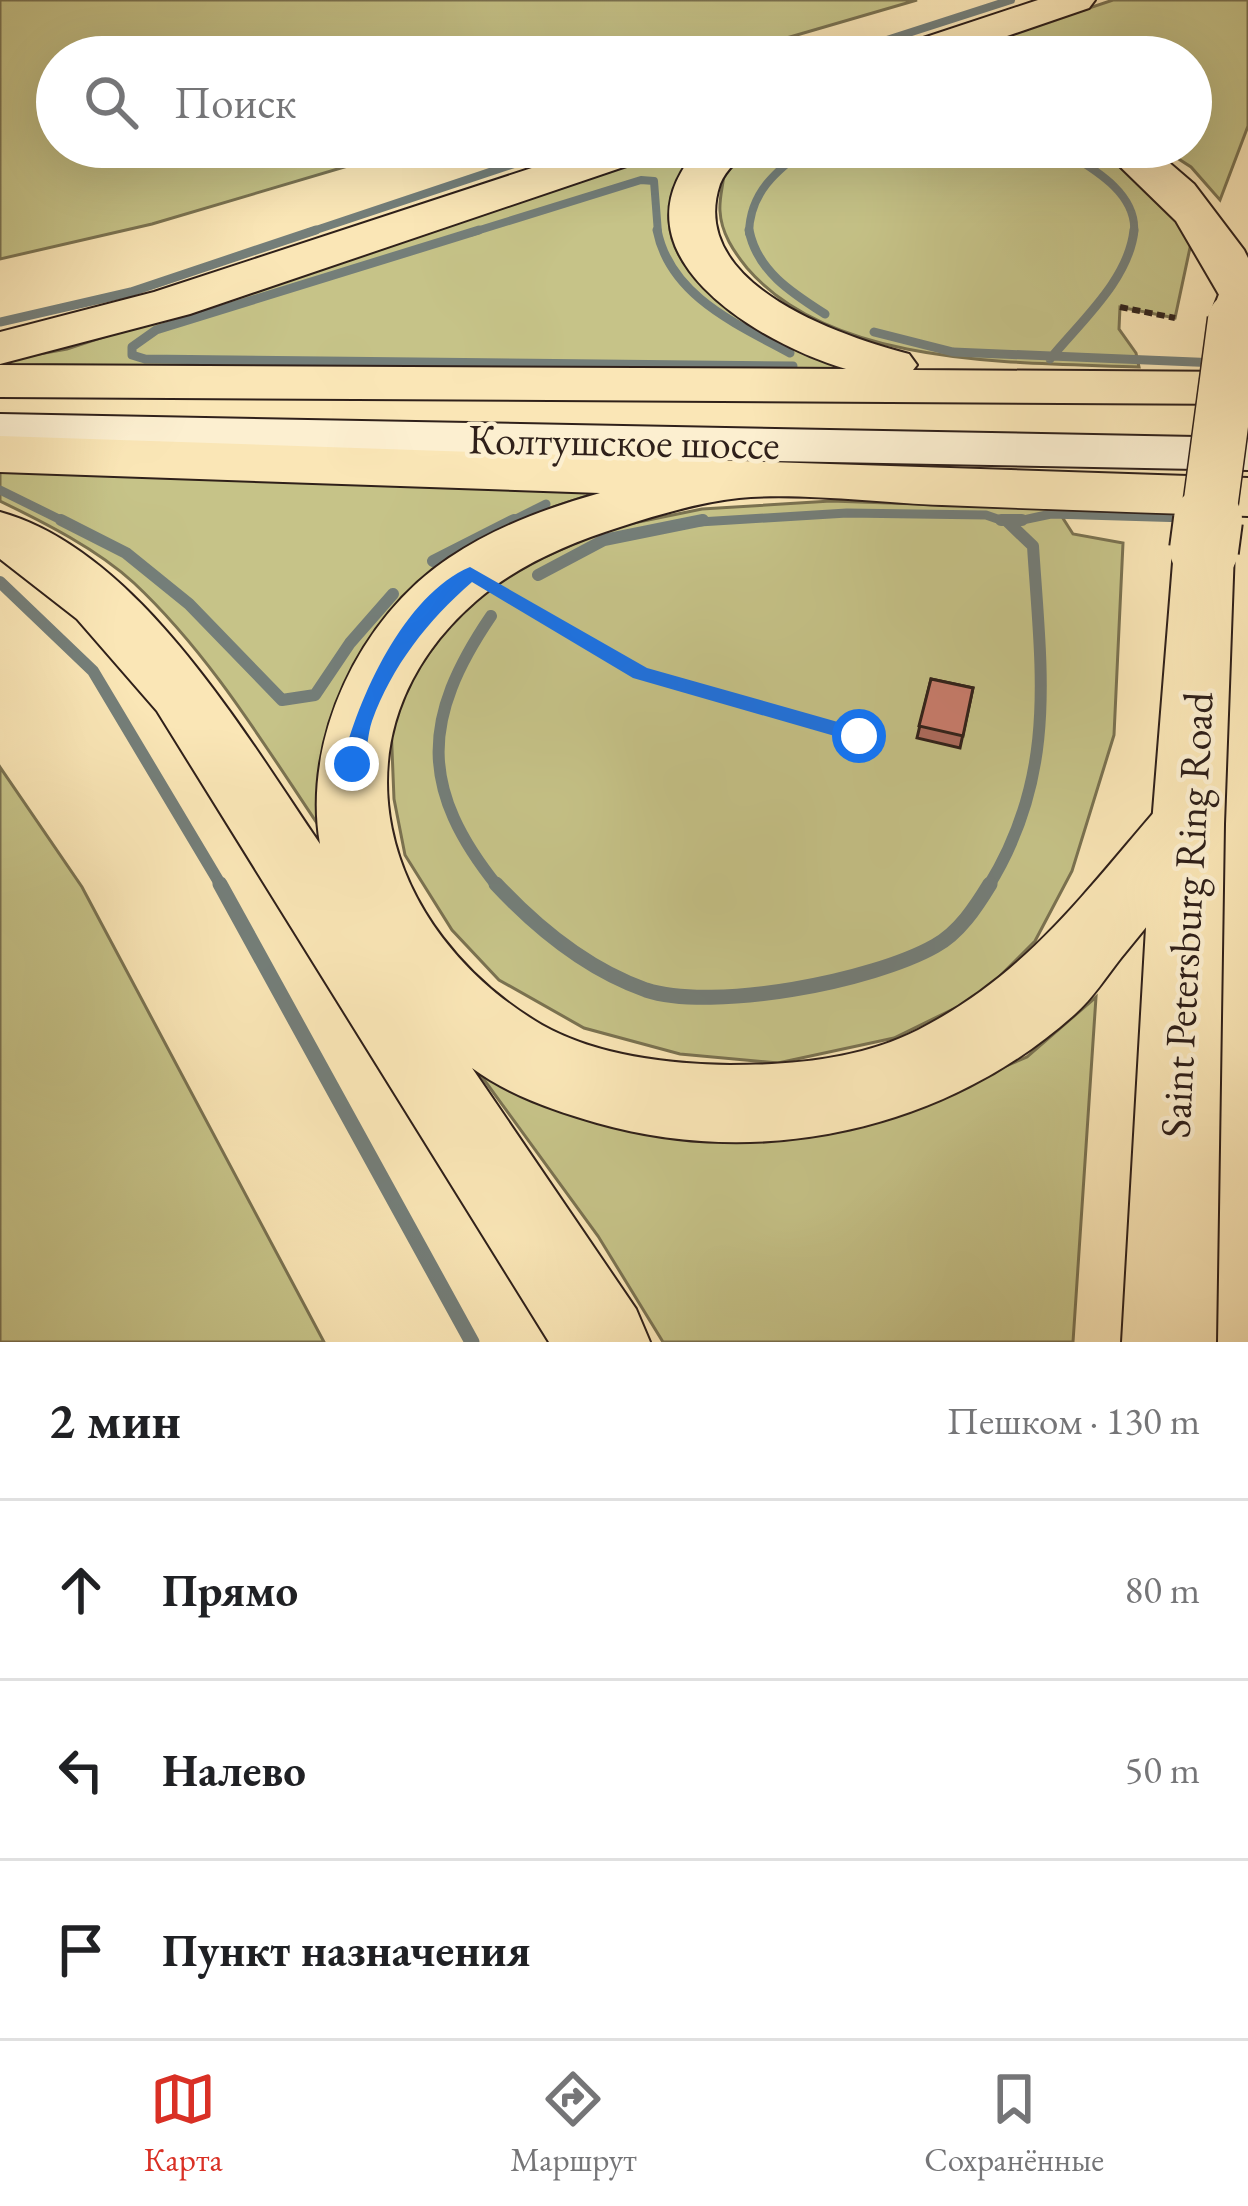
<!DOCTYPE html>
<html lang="ru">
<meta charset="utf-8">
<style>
:root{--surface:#fff;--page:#f6f6f6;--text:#202124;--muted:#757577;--line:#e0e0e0;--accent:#d93025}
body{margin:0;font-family:"EB Garamond",serif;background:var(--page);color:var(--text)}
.stop{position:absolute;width:36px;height:36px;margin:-27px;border:9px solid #1a73e8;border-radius:50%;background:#fff}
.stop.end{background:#1a73e8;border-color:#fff;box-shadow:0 3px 12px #0008}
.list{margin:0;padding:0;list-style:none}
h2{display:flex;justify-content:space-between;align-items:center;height:156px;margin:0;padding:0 48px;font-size:51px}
h2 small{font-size:39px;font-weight:400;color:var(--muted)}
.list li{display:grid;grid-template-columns:78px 1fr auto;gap:36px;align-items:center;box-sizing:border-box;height:180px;padding:0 48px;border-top:3px solid var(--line)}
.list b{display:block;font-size:45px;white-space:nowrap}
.list em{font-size:39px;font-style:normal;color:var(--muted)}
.icon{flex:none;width:66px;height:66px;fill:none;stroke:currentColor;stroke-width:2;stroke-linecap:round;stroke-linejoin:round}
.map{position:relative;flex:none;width:1248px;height:1342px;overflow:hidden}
.search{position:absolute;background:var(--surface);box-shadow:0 12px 48px #0002;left:36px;right:36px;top:36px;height:132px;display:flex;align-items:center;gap:30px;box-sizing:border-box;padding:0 42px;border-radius:66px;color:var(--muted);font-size:45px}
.sheet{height:696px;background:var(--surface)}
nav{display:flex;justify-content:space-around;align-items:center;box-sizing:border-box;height:168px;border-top:3px solid var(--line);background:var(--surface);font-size:33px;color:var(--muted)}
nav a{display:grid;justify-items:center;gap:6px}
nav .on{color:var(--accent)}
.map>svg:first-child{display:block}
.green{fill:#c6c388;stroke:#7a7251;stroke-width:3}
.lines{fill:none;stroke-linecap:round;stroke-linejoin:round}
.stream-far3{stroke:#747e79;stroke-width:8}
.stream-far2{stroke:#747e79;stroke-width:9}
.stream-far1{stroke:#747e79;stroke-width:12}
.stream{stroke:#747e79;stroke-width:15}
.secondary-casing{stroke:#2f201a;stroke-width:4}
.primary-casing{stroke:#2f201a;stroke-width:4}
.highway-casing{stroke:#2f201a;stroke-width:4}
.path-far1{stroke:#2f201a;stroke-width:6;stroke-dasharray:8 4.5;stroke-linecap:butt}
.path{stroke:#2f201a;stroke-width:8;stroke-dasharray:9 6;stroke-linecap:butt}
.secondary{fill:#fcefd0;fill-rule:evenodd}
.primary{fill:#fae6b6;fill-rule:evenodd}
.highway{fill:#fae6b6;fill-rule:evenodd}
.highway-bridge-far1-casing{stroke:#2f201a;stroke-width:57;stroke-linecap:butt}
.highway-bridge-casing{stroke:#2f201a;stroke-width:72;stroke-linecap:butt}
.highway-bridge-far1{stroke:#fae6b6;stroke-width:54}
.highway-bridge{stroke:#fae6b6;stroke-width:68}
.wall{fill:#af6c5f;stroke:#2f201a;stroke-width:3}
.building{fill:#cb7e6f;stroke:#2f201a;stroke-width:3}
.route{fill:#1a73e8}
.labels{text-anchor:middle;stroke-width:9;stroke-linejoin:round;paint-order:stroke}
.street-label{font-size:42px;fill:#2f201a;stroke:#fcefd0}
</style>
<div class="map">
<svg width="1248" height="1342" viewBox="0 0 1248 1342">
<rect width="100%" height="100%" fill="#fae6b6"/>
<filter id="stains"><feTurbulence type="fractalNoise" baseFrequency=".00167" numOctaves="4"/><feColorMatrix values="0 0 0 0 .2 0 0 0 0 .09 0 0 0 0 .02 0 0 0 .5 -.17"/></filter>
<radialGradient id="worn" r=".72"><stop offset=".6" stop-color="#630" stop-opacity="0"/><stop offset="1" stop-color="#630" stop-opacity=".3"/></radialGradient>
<path class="green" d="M0 0H917L721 57H57V147H412L152 224 0 259Z
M1113 0H1248V126L1220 200 1191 167 1160 147H1191V57H943Z
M680 147H702C597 270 770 328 859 369L0 365V361L67 349Z
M755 147H1103L1152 177 1191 243 1175 318 1120 307 1119 329 1136 353 1139 367C1017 362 833 368 747 268 734 252 721 233 720 211 719 199 723 186 724 174Z
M0 465 611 488 548 509 484 539 329 841C269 753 213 657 134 583 97 549 45 523 0 501Z
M831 501 1057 509 1073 534 1123 543 1114 735 1072 871 1035 941 980 996 894 1038 778 1063 680 1054 584 1028 499 980 452 930 405 855 394 799 391 725 416 672 458 612 520 568 609 528 702 509Z
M0 767 82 887 324 1342H0Z
M1096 997 1073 1342H663L598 1236 458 1044 935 1096 1027 1057Z"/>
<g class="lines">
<path class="stream-far3" d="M834 57 1011 0
M1058 147C1088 166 1138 191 1134 233
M307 233 565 147
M470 233 641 180 654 181 658 233
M749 233C750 191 777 171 808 147"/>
<path class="stream-far2" d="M479 230 156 330 132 347V355L145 359 793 366
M657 230C670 296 737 324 790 353
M749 230C757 271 792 293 825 314
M0 322 131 292 316 230
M874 332 953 352 1218 363
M1050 359C1080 322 1129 280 1134 230
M0 490 67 523
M508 523 546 504
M683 523 847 513 986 515 1009 523 1051 514 1187 518"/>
<path class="stream-far1" d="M61 520 126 553 189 604 282 700 315 695 350 643 393 594
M1001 520H1022
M433 561 514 520
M538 575 604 540 703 520
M0 582 93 671 222 887
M491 616C421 719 419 789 498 887
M988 887C1058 774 1041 671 1033 546L1009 523"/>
<path class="stream" d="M220 884 472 1342
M496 884C537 928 589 970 646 990 714 1012 873 981 935 946 959 933 976 907 990 884"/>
<defs>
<path id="secondary" d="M0 414 1248 438V470L0 446Z"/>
<path id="primary" d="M1038 0H1095L1089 8 946 57H887L893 48Z
M596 147H662L656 156 190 314 0 364V332L154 292Z
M700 147H748C739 160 726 169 720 184 686 284 840 336 909 354L917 365 913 370 1248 372V404L0 397V365L846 369C758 343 603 252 700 147Z
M1100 147H1151L1194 184 1244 250 1248 258V308L1225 305 1176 221Z
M0 436 1248 478V516C1146 513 1044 509 942 505 882 503 797 492 739 498 700 502 657 515 620 527 569 543 516 566 476 601 323 734 382 931 542 1025 597 1056 668 1064 730 1065 793 1065 861 1059 918 1030 1027 974 1084 893 1162 803L1188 795 1214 803 1224 824 1214 845C1183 882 1152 920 1121 958 1106 977 1093 998 1075 1014 946 1130 763 1170 597 1123 555 1111 508 1095 472 1068L636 1309 650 1342H549L157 711 77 619 0 559V512C138 550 244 733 320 844 302 739 360 617 449 558 495 527 547 508 600 493L0 472Z"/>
<path id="highway" d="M1248 262V332L1235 335 1217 331 1209 320 1230 266Z
M1204 529 1226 535 1234 550 1224 824 1216 1342H1122L1152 824 1174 550 1182 535Z"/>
</defs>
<use href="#secondary" class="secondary-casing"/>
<use href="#primary" class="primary-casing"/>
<use href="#highway" class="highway-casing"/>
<path class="path-far1" d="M1120 307 1175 318"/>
<path class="path" d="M512 597 640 673 859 736"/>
<use href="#secondary" class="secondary"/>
<use href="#primary" class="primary"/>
<use href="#highway" class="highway"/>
<defs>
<path id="highway-bridge-far1" d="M1208 523 1235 320"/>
<path id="highway-bridge" d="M1204 550 1208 520"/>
</defs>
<use href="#highway-bridge-far1" class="highway-bridge-far1-casing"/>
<use href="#highway-bridge" class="highway-bridge-casing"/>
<use href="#highway-bridge-far1" class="highway-bridge-far1"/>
<use href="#highway-bridge" class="highway-bridge"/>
</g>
<path class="wall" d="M931 679 973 688 960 748 917 738Z"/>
<path class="building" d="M931 679 973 688 963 736 919 726Z"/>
<path class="route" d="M470 567 647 668 859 728 869 736 859 743 633 678 472 582C428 620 392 666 372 721 366 738 369 763 352 771L345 769 342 764C358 698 404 595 470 567Z"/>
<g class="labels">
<g class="street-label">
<text transform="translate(624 441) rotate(1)" y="15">Колтушское шоссе</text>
<text transform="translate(1186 915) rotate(-87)" y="15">Saint Petersburg Ring Road</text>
</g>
</g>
<rect width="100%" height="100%" filter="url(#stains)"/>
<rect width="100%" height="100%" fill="url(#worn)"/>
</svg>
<div class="stop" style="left:859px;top:736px"></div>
<div class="stop end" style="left:352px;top:764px"></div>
<div class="search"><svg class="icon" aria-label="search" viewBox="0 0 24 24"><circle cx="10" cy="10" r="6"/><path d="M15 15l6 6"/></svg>Поиск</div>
</div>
<section class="sheet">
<h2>2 мин<small>Пешком · 130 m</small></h2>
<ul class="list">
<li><svg class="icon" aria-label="ahead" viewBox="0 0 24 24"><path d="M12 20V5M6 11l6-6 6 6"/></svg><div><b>Прямо</b></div><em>80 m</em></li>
<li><svg class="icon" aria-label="left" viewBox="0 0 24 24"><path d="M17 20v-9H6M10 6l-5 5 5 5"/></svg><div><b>Налево</b></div><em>50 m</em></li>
<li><svg class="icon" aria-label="arrive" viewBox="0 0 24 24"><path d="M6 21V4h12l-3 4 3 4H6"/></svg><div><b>Пункт назначения</b></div></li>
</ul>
</section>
<nav>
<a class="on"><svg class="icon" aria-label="map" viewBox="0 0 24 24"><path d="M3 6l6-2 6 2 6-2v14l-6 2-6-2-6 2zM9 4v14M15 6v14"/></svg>Карта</a>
<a><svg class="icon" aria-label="directions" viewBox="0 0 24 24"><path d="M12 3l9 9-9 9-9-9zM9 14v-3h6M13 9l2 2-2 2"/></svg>Маршрут</a>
<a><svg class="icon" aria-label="saved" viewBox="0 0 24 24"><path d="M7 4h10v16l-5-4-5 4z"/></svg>Сохранённые</a>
</nav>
